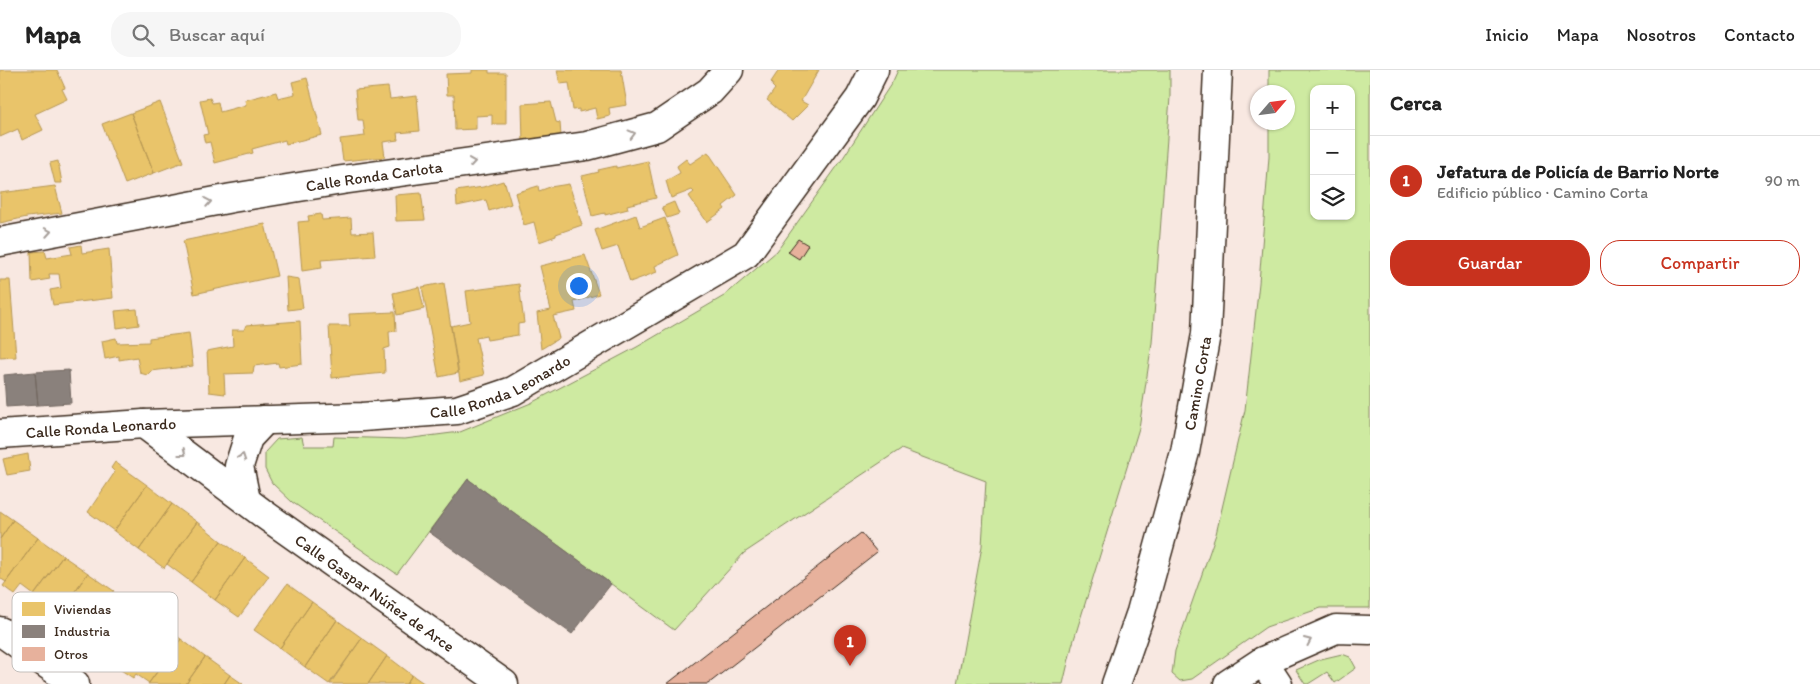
<!DOCTYPE html>
<html lang="es">
<meta charset="utf-8">
<style>
:root{--surface:#fff;--page:#f6f6f6;--text:#222;--muted:#767676;--line:#e0e0e0;--accent:#c8321e}
body{margin:0;font-family:Itim,sans-serif;background:var(--page);color:var(--text)}
.controls{position:absolute;right:15px;top:15px;display:grid;overflow:hidden;border-radius:10px;box-shadow:0 1px 4px #0004}
.controls button{width:45px;height:45px;display:grid;place-items:center;padding:0;border:0;border-bottom:1px solid var(--line);background:var(--surface);color:var(--text);font:25px sans-serif}
.compass{position:absolute;left:1250px;top:15px;width:45px;height:45px;border-radius:50%;background:var(--surface);box-shadow:0 1px 4px #0004;rotate:62deg}
.you{position:absolute;left:578px;top:215px;width:18px;height:18px;margin:-12px;border:4px solid #fff;border-radius:50%;background:#1a73e8;box-shadow:0 0 0 8px #1a73e833}
.badge{display:grid;place-items:center;width:32px;height:32px;border-radius:50%;background:var(--accent);color:#fff;font-size:16px;font-weight:700}
.pin{position:absolute;translate:-50% -41px;filter:drop-shadow(0 1px 2px #0008)}
.pin::after{content:'';position:absolute;top:26px;width:18px;height:15px;background:inherit;clip-path:polygon(0 0,100% 0,50% 100%)}
.list{margin:0;padding:0;list-style:none}
h2{display:flex;justify-content:space-between;align-items:center;height:65px;margin:0;padding:0 20px;font-size:21px}
h2 small{font-size:16px;font-weight:400;color:var(--muted)}
.list li{display:grid;grid-template-columns:32px 1fr auto;gap:15px;align-items:center;box-sizing:border-box;height:90px;padding:0 20px;border-top:1px solid var(--line)}
.list b{display:block;font-size:19px;white-space:nowrap}
.list p{margin:0;font-size:16px;white-space:nowrap;color:var(--muted)}
.list em{font-size:16px;font-style:normal;color:var(--muted)}
.actions{display:flex;gap:10px;padding:15px 20px}
.actions a{flex:1;padding:11px 0;border:1px solid var(--accent);border-radius:20px;text-align:center;font-size:18px;color:var(--accent)}
.actions .main{background:var(--accent);color:#fff}
.icon{flex:none;width:28px;height:28px;fill:none;stroke:currentColor;stroke-width:2;stroke-linecap:round;stroke-linejoin:round}
.map{position:relative;flex:none;width:1370px;height:614px;overflow:hidden}
header{display:flex;align-items:center;gap:30px;box-sizing:border-box;height:70px;padding:0 25px;background:var(--surface);border-bottom:1px solid var(--line)}
header strong{font-size:24px}
nav{display:flex;gap:28px;margin-inline-start:auto;font-size:18px}
.search{width:350px;height:45px;background:var(--page);display:flex;align-items:center;gap:12px;box-sizing:border-box;padding:0 18px;border-radius:20px;color:var(--muted);font-size:19px}
main{display:flex}
aside{flex:1;background:var(--surface)}
.map>svg:first-child{display:block}
.green{fill:#ceeaa1;stroke:#848a60;fill-rule:evenodd}
.homes{fill:#e9c46a;stroke:#b59653}
.industry{fill:#8a817c;stroke:#726760}
.building{fill:#e7b19c;stroke:#3b2a1e}
.lines{fill:none;stroke-linecap:round;stroke-linejoin:round}
.minor-casing{stroke:#3b2a1e;stroke-width:31}
.minor{stroke:#fff;stroke-width:28}
.oneway{stroke:#a79f9a}
.labels{text-anchor:middle;stroke-width:5;stroke-linejoin:round;paint-order:stroke}
.street-label{font-size:16px;fill:#3b2a1e;stroke:#fff}
.key{fill:#fff;stroke:#c4bfbc;stroke-width:1}
.key-label{font-size:14px;fill:#3b2a1e}
</style>
<header>
<strong>Mapa</strong>
<div class="search"><svg class="icon" aria-label="search" viewBox="0 0 24 24"><circle cx="10" cy="10" r="6"/><path d="M15 15l6 6"/></svg>Buscar aquí</div>
<nav><a>Inicio</a><a>Mapa</a><a>Nosotros</a><a>Contacto</a></nav>
</header>
<main>
<div class="map">
<svg width="1370" height="614" viewBox="0 0 1370 614">
<rect width="100%" height="100%" fill="#f8e8e1"/>
<filter id="ink" filterUnits="userSpaceOnUse"><feTurbulence type="fractalNoise" baseFrequency=".02" numOctaves="2"/><feDisplacementMap in="SourceGraphic" scale="10" xChannelSelector="R" yChannelSelector="G"/><feConvolveMatrix kernelMatrix="1 2 1 2 8 2 1 2 1" color-interpolation-filters="sRGB"/></filter>
<g filter="url(#ink)">
<path class="green" d="M898 0H1170V27L1152 273 1139 358 1072 576 1063 614H957L982 476 986 411 901 379 744 483 674 560 468 409 397 504 292 432 272 413 265 399V382L277 369 302 367 304 376H333L334 367 405 369 460 362 531 333 637 277 724 226 777 181 841 91 893 11Z
M1269 0H1370V538H1321L1266 557 1192 609 1180 611 1172 604 1175 581 1216 464 1245 340 1259 213 1269 87V53L1288 52V22H1269ZM1314 19H1351V146H1314Z
M1342 584 1350 587 1356 598 1335 613 1327 602 1308 614H1305L1296 600 1321 589Z"/>
<path class="homes" d="M0 0H57L65 18 62 19 67 29 35 44 43 60 22 70 18 59 0 67Z
M472 0H489V3H506V54H492V45L476 46V59L455 60 454 25H447L446 4 472 3Z
M557 0H621L627 35 609 38 610 46 597 49 595 38 579 42V39L573 40 569 13 560 14Z
M779 0H819L801 31 808 35 792 51 767 30 775 19 772 16 773 14 771 12Z
M307 8 322 65 286 74 285 70 252 79 253 83 215 93 210 72 205 73 203 65 208 64 200 30 210 28 212 33 218 32 220 42 246 35 245 30 276 22 278 28 295 24 292 12Z
M388 17 390 29 417 26 420 61 397 63 398 70 383 72 385 87 343 91 340 69 365 66 363 50H358L355 20Z
M160 32 183 92 154 103 131 43Z
M551 32 556 52 560 53 561 66 523 73 522 34Z
M131 43 154 103 125 114 102 54Z
M708 82 737 125 723 136 725 139 707 152 689 126 694 122 692 120 671 128 666 111 680 103 677 96 686 89 690 94Z
M58 91 62 113H55L50 93Z
M648 91 656 128 627 135 628 139 605 145V143L592 146 582 106 599 102 598 100 616 96V98Z
M503 111 504 114 505 113 511 134 489 141 486 130 457 136 456 121 483 117Z
M569 114 582 155 556 164V166L539 172 534 152 524 155 515 123 538 116 539 121 550 117Z
M55 116 62 143 27 147 0 153V123Z
M421 123 425 150 396 151 395 125Z
M674 132 679 144 667 148 662 137Z
M321 144 322 150 351 148 352 163 373 162 375 186 321 190 322 198 302 201 298 152 309 151 308 146Z
M636 145 640 157 665 148 678 185 655 196 657 202 630 212 618 176 602 181 595 160Z
M265 154 277 206 194 224 183 171Z
M81 175 82 183 109 179 113 228 53 235 50 220 61 218 59 204H49L50 209 32 212 31 182 45 181 47 188 72 184 70 177Z
M585 185 599 224 574 232 576 241 553 246 559 268 541 279 537 243 551 240 540 196Z
M286 207 299 209 303 238 288 240Z
M0 210H10L16 287 0 288Z
M444 213 458 303 439 307 422 217Z
M519 214 524 253 518 254V265L487 270 486 266 476 268 484 305 460 311 451 256 470 252 466 221Z
M419 217 424 239 397 245 393 223Z
M137 239 139 255 117 258 115 241Z
M395 242 396 261 389 262 390 277 384 279 385 303 332 308 329 256H350L349 244Z
M300 251 302 294 279 297 278 293 254 296 253 303 224 304 225 324 209 322 207 281 233 276 232 260H244L246 255Z
M189 263 193 296 151 301 147 305 140 303 137 287 119 290V286L105 289 102 271 116 268 117 273 149 272V268Z
M28 384 30 401 7 405 3 389Z
M115 392 147 415 114 461 88 442 115 402 111 398Z
M147 415 172 434 139 480 114 461Z
M172 434 197 452 164 498 139 480Z
M0 441 13 450 0 469Z
M13 450 38 468 6 512 0 508V469Z
M197 452 221 471 191 512 167 494Z
M38 468 63 486 34 525 22 516 15 525 3 516Z
M221 471 245 488 215 530 191 512Z
M63 486 88 503 57 546 45 538 40 544 27 535Z
M245 488 269 506 239 547 215 530Z
M88 503 114 521 86 561 74 552 66 562 53 552Z
M287 514 312 532 280 578 254 560Z
M312 532 337 550 305 597 280 578Z
M337 550 362 568 329 614 305 597Z
M155 551 181 569 149 613 136 604 133 608 121 600Z
M362 568 387 586 368 614H330Z
M181 569 205 587 186 614H148Z
M387 586 412 605 406 614H368Z
M205 587 230 605 224 614H186Z
M230 605 243 614H224Z
M412 605 425 614H406Z"/>
<path class="industry" d="M69 300 71 333 38 335 35 302Z
M35 302 38 335 6 337 4 305Z
M468 409 611 514 572 564 429 462Z"/>
<path class="building" d="M798 169 808 175 799 189 788 182Z
M861 463 877 482 708 614H667Z"/>
<g class="lines">
<defs>
<g id="minor">
<path id="s1" d="M0 172 232 128 342 110 587 76 657 57 710 21 729 0"/>
<path id="s2" d="M144 354 265 445 504 614"/>
<path id="s3" d="M0 364 144 354 362 347 457 340 513 321 746 184 860 28 874 0"/>
<path d="M246 430 239 396 248 368 265 350"/>
<path d="M0 561 75 614"/>
<path d="M1263 591 1278 614"/>
<path id="s4" d="M1116 614 1141 542 1185 382 1206 264 1218 0"/>
<path d="M1228 614 1263 591 1336 559 1370 560"/>
</g>
</defs>
<use href="#minor" class="minor-casing"/>
<use href="#minor" class="minor"/>
</g>
<defs><path id="oneway-chevron" d="M-2-3.5L2.5 0L-2 3.5" fill="none" stroke-width="1.6" stroke-linecap="round" stroke-linejoin="round" transform="scale(1.25)"/></defs>
<g class="oneway">
<use href="#oneway-chevron" transform="translate(632 64) rotate(-15)"/>
<use href="#oneway-chevron" transform="translate(472 92) rotate(-8)"/>
<use href="#oneway-chevron" transform="translate(208 132) rotate(-10)"/>
<use href="#oneway-chevron" transform="translate(48 162) rotate(-10)"/>
<use href="#oneway-chevron" transform="translate(183 383) rotate(37)"/>
<use href="#oneway-chevron" transform="translate(242 387) rotate(-70)"/>
<use href="#oneway-chevron" transform="translate(1308 571) rotate(-24)"/>
</g>
</g>
<g class="labels">
<g class="street-label">
<text dy="6" stroke="none"><textPath href="#s1" startOffset="380">Calle Ronda Carlota</textPath></text>
<text dy="6" stroke="none"><textPath href="#s4" startOffset="312">Camino Corta</textPath></text>
<text dy="6" stroke="none"><textPath href="#s3" startOffset="506">Calle Ronda Leonardo</textPath></text>
<text dy="6" stroke="none"><textPath href="#s3" startOffset="101">Calle Ronda Leonardo</textPath></text>
<text dy="6" stroke="none"><textPath href="#s2" startOffset="286">Calle Gaspar Núñez de Arce</textPath></text>
</g>
</g>
<rect x="12" y="522" width="166" height="80" rx="8" class="key"/>
<rect x="22" y="532" width="23" height="14" fill="#e9c46a"/>
<rect x="22" y="555" width="23" height="13" fill="#8a817c"/>
<rect x="22" y="577" width="23" height="14" fill="#e7b19c"/>
<g class="key-label">
<text x="54" y="544">Viviendas</text>
<text x="54" y="566">Industria</text>
<text x="54" y="589">Otros</text>
</g>
</svg>
<div class="controls">
<button>+</button>
<button>−</button>
<button><svg class="icon" aria-label="layers" viewBox="0 0 24 24"><path d="M12 4l9 5-9 5-9-5zM3 14l9 5 9-5"/></svg></button>
</div>
<svg class="compass" viewBox="-18 -18 36 36"><path d="M0-13l5 13h-10z" fill="#e53935"/><path d="M0 13l5-13h-10z" fill="#767676"/></svg>
<div class="you"></div>
<div class="pin badge" style="left:850px;top:596px">1</div>
</div>
<aside>
<h2>Cerca<small></small></h2>
<ul class="list">
<li><span class="badge">1</span><div><b>Jefatura de Policía de Barrio Norte</b><p>Edificio público · Camino Corta</p></div><em>90 m</em></li>
</ul>
<div class="actions"><a class="main">Guardar</a><a>Compartir</a></div>
</aside>
</main>
